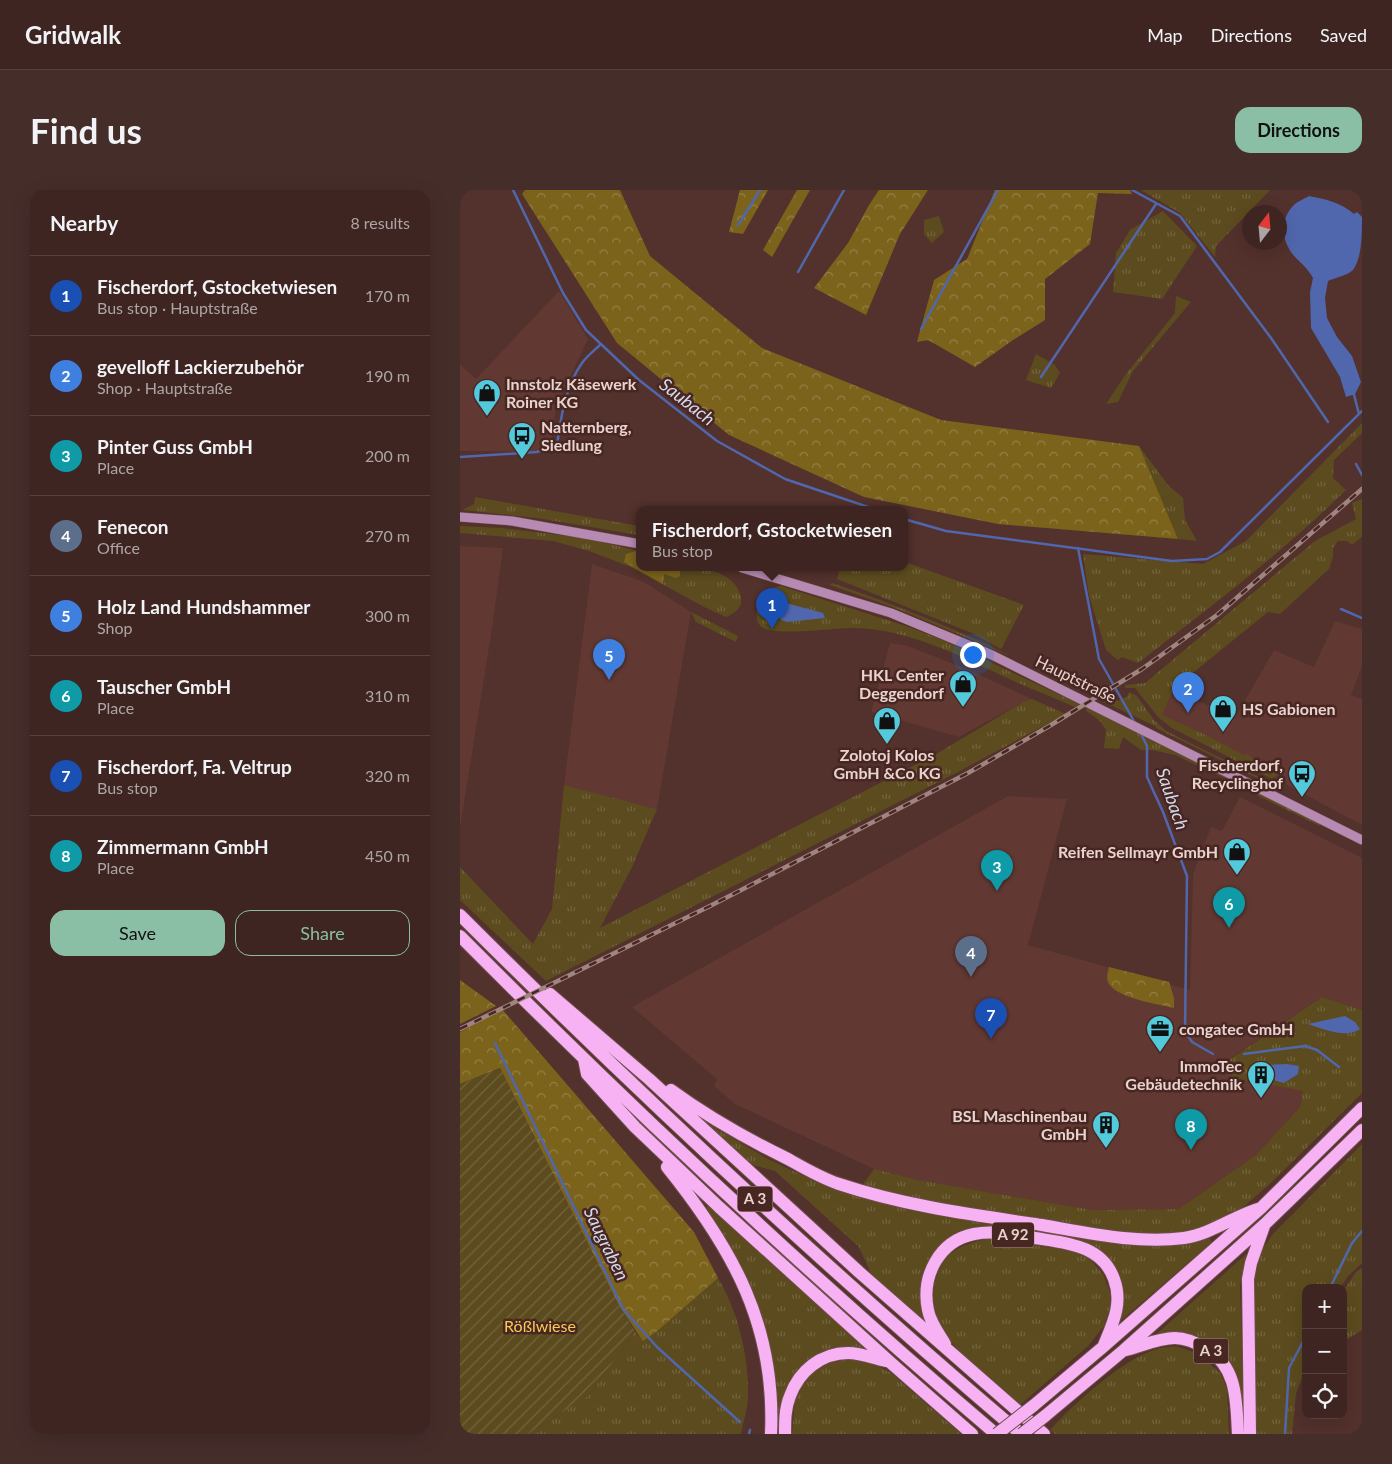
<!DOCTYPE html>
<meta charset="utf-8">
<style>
:root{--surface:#3e2521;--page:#452d2a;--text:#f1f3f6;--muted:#ada5a5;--line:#57423f;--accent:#8abfa5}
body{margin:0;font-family:Lato,sans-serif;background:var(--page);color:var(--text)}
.controls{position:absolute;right:15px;bottom:15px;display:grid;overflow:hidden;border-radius:10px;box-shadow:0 5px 20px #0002}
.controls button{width:45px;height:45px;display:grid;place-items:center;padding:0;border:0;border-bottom:1px solid var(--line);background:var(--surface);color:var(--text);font:25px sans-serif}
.compass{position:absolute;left:782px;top:15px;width:45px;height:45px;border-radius:50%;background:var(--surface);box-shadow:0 5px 20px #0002;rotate:16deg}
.you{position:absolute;left:512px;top:464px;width:18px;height:18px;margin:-12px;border:4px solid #fff;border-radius:50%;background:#1a73e8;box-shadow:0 0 0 8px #1a73e833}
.badge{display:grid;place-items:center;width:32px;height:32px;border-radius:50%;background:var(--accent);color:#fff;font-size:16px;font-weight:700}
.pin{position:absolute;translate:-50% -41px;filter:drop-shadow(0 1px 2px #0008)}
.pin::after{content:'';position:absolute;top:26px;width:18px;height:15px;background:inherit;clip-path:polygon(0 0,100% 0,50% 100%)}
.popup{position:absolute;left:176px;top:316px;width:272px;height:65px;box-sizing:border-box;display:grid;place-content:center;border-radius:10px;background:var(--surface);filter:drop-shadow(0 1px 4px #0005);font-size:16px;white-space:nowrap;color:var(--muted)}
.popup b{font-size:19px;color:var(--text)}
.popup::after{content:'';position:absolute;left:50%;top:100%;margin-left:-10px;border:10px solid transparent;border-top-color:var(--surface)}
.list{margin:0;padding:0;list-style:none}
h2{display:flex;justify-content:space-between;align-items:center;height:65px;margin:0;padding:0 20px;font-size:21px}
h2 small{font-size:16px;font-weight:400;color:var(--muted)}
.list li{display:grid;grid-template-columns:32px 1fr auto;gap:15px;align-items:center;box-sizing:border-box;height:80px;padding:0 20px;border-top:1px solid var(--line)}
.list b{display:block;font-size:19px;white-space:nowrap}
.list p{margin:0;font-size:16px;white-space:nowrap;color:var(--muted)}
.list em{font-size:16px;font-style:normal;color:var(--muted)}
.actions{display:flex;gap:10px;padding:15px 20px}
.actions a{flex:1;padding:11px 0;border:1px solid var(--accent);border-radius:15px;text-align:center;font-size:18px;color:var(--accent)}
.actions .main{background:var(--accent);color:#111}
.icon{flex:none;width:28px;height:28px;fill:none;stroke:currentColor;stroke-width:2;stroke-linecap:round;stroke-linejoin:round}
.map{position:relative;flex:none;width:902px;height:1244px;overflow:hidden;border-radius:15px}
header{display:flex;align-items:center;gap:30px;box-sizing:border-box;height:70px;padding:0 25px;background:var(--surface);border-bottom:1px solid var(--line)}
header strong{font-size:24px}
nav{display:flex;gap:28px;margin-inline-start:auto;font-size:18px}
.intro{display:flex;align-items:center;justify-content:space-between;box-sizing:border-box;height:120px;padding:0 30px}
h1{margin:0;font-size:35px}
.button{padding:12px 22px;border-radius:15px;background:var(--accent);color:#111;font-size:18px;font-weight:700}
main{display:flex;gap:30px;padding:0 30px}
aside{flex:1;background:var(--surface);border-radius:15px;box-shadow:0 5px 20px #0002}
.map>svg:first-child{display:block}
.built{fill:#623832}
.grass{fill:url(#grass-tufts)}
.forest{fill:url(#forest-crowns)}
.garden{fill:url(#garden-furrows)}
.water{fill:#5067ad}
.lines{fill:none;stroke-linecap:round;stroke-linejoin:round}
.stream{stroke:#5067ad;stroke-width:2.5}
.secondary-casing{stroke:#6e4e49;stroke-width:10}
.highway-casing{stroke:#6e4e49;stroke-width:14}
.secondary{stroke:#b78ab3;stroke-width:9}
.highway{stroke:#f7b2f3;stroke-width:12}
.rail-casing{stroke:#9f847f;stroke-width:4.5}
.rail{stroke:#482622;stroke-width:2.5;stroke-dasharray:8;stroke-linecap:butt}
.highway-bridge-casing{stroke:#6e4e49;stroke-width:14;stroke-linecap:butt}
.highway-bridge{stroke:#f7b2f3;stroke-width:12}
.labels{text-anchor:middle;stroke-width:5;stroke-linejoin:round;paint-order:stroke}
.shield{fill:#482622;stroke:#b99f9b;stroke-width:1}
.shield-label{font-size:15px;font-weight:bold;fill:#e9d3cf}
.poi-label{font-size:16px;font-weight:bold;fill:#e9d3cf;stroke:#482622;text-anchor:end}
.street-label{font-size:16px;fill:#e9d3cf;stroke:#482622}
.park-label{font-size:16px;fill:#f8cc53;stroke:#482622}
.water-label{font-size:18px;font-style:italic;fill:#d2daee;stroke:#482622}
</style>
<header>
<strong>Gridwalk</strong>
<nav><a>Map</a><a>Directions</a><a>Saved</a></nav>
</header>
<div class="intro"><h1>Find us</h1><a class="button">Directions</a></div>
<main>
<aside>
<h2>Nearby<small>8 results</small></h2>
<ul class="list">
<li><span class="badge" style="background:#1a4fb4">1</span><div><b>Fischerdorf, Gstocketwiesen</b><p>Bus stop · Hauptstraße</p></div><em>170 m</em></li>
<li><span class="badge" style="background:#3f7fe0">2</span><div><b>gevelloff Lackierzubehör</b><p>Shop · Hauptstraße</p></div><em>190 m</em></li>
<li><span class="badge" style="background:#0f9aa8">3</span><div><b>Pinter Guss GmbH</b><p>Place</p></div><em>200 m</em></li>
<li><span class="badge" style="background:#5c6f8a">4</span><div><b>Fenecon</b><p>Office</p></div><em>270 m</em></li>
<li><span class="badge" style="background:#3f7fe0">5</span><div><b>Holz Land Hundshammer</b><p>Shop</p></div><em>300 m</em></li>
<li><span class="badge" style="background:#0f9aa8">6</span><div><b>Tauscher GmbH</b><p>Place</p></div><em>310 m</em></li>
<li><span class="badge" style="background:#1a4fb4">7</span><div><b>Fischerdorf, Fa. Veltrup</b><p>Bus stop</p></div><em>320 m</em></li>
<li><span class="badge" style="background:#0f9aa8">8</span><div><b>Zimmermann GmbH</b><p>Place</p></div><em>450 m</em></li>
</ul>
<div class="actions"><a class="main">Save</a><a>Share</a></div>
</aside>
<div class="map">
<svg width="902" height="1244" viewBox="0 0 902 1244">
<defs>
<pattern id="grass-tufts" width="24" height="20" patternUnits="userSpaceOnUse" patternTransform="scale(1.25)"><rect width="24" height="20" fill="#5c4b1e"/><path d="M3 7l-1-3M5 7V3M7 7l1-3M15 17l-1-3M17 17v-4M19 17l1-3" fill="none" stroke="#73643e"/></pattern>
<pattern id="forest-crowns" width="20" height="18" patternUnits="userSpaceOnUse" patternTransform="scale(1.25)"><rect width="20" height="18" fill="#7b631c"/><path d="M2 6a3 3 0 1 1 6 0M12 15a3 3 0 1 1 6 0" fill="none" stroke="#948047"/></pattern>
<pattern id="garden-furrows" width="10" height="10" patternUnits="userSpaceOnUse" patternTransform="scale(1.25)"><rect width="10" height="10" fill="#5c4b1e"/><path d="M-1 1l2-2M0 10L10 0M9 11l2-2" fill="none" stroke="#73643e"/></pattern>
</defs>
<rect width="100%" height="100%" fill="#53312c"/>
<path class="built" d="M99 101 128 149 96 217 90 262 0 261V174L16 189Z
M0 356 43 358 33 432 0 638Z
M132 374 184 392 231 422 197 619 104 595Z
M875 431 902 439V476L891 505 902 509V635L697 525 713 499 775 528 814 460 854 477Z
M430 453 445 455 504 478 572 509 563 512 499 547 411 522Z
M548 606 607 609 568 755 730 800 733 684 751 637 762 641 780 607 902 668V820L862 807 757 877 776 889 843 901 840 917 797 964 719 1019 633 1020 458 990 414 979 275 914 254 896 257 889 172 817Z"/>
<path class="grass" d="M681 0H810L756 56 755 67 720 23Z
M703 21 737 56 702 109 653 102 656 63 670 40Z
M479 26 484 42 472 53 464 44V30Z
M716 106 731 112 673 181 658 212 646 214 666 184 715 123Z
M576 164 595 175 600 183 591 198 566 190Z
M902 233V243L874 270 873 288 886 300C822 363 749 418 678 473L662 467 658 470 646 460 629 406 623 364 743 374 786 351Z
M679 256 708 295 723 308 725 330 737 351 718 349Z
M15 307 179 336V345L77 328 2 320 14 314Z
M902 309V347L892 355 887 351H878L873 358V367L869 379 820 424 808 422 713 499 702 525 750 547 785 566 786 564 808 576 810 570 816 578 817 585 812 589 712 538 699 528 675 498H665V495L685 493 855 351 896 329 892 313Z
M0 336 42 338 125 348 179 361 180 378C208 378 272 369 281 407 283 418 275 423 266 427L246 418 171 377 129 361 93 351 0 343Z
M445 372 564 415 541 459 512 443 377 389 380 378H444Z
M372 393C434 414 494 438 553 467L435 418 370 395Z
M321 396 446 436 488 452 619 514 615 517C592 507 568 498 545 487 497 465 449 439 394 438 375 438 317 446 303 438 290 430 299 406 310 399 313 397 317 397 321 396Z
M231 422 278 446 276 452 236 432Z
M669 502 677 506 694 530 706 541 807 591H803L696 538 695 536 642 511 645 506 655 507 658 511 667 507Z
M572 509 606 524 496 583 86 791 0 710V677L73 754 92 719 104 595 197 619 172 677 140 738 478 563 563 512Z
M630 517 689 549 860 633V636L798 606 797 603 715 565 692 560H681L663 547 659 559 644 558 646 540 639 530 625 520Z
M862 807 902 820V903L813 991 780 1020 748 1036 726 1043 693 1046 656 1042 476 1014 401 997 414 979 458 990 633 1020 719 1019 797 964 840 917 843 901 776 889 757 878Z
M245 932 308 969 367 997 433 1016 665 1055 707 1056 749 1048 752 1052 658 1133 662 1121 638 1061 527 1039 473 1067 470 1137 412 1086 399 1057 315 981 286 973 244 934Z
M902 954V1073L889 1085 880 1098H846V1176L836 1204 832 1244H796L792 1128 793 1095 799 1065 812 1045Z
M249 1015 407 1159 405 1160 350 1172 321 1244H316L310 1163 245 1019Z
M529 1049 613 1061 628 1067 643 1084 650 1102V1117L644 1136 628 1156 560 1215C522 1182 456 1140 478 1082 486 1060 507 1052 529 1049Z
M786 1064 787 1065 780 1096 785 1244 780 1205 755 1163 692 1148Z
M902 1078V1140L883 1152V1101L896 1082Z
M258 1088C278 1122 289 1166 288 1206 288 1219 283 1231 281 1244H68L129 1205 175 1141 183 1150 195 1143Z
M716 1156 739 1164 761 1184 767 1199 769 1244H595L590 1240C615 1213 662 1169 697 1159 703 1157 710 1157 716 1156Z
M390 1169 411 1172 431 1183 501 1244H332L335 1211 343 1194 353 1183 369 1173Z"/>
<path class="forest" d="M65 0H160L190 66 302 158 481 230 679 256 718 349 538 334 404 307 269 245 157 153 62 4Z
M280 0H308L283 44 269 42Z
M337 0H350L312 67 303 60Z
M419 0H468L440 44 406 125 354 98 388 53 409 15Z
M535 0H670L672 4 638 3 630 54 585 89V130L553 150 515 177 468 150 457 152 474 90 507 69Z
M179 360 180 378H220V386L216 388 204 384 203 394 164 372 166 364Z
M649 777 709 792 714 808V818C698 814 655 808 648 792 646 787 648 782 649 777Z
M0 790 36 816 0 834Z
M42 819 234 1042 258 1088 195 1143 183 1151 159 1116 40 878 0 894V842Z"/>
<path class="garden" d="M40 878 159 1116 175 1141 129 1205 68 1244H0V894Z"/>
<path class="water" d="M849 6C865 9 882 13 894 24L897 22 902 27C902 44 902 68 893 80 888 85 875 88 868 91L865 108 867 128 877 147 892 166 901 192 895 204 886 207 880 187 851 138 850 102 853 88C848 79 842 74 835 67 822 53 819 32 832 17 836 12 844 9 849 6Z
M322 412 363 423 365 428 327 432 321 430 317 422V414Z
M885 826 895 832 900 839C885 849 864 839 848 834Z
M827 874 839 876 838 884 824 893 788 883 801 875Z"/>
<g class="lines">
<path class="stream" d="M53 0 103 103 126 140 179 190 257 251 325 289 417 320
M672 0 720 26 811 148 868 232
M278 35 300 0
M338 82 384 0
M461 139 538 0
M581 187 696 14
M893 201 899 224
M0 267 77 262 97 255C101 227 105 197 122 173 127 166 135 160 141 154
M896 274 902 285
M444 329 486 341 712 371 747 369 760 362 902 221
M618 358 639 469 675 533
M881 419 902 428
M680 542 687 556V587L703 622 727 686 725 841 732 852 753 864
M35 853 163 1119 197 1157 280 1232
M784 864 845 856 857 860 879 877
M870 1098 892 1053 902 1041
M289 1244 290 1240
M825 1244 829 1178 846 1146"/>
<defs>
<path id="secondary" d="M0 327 52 331 180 354
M282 378 431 423 532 465 902 650"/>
<path id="highway" d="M0 725C180 905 367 1079 561 1244
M0 746C172 919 350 1086 536 1244
M90 804 189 889 399 1082 584 1244
M124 869 127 884 175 937 259 1017 431 1173 512 1244
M211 900C248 927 287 949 328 969 344 978 361 988 379 994 445 1016 514 1025 582 1035 629 1043 677 1054 724 1048 752 1044 775 1025 801 1018
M207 977C273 1059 316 1136 311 1244
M485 1154C479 1144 470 1132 468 1120 461 1086 479 1051 514 1044 534 1040 555 1045 575 1048 606 1053 642 1055 654 1089 663 1113 653 1133 644 1155
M666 1160C682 1156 698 1148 715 1148 726 1148 737 1153 747 1159 778 1178 776 1211 778 1244
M573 1216 643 1157 801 1018 902 918
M585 1226 664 1160 805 1034 902 940
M325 1244C325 1231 325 1218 330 1206 339 1181 361 1163 388 1163 401 1163 413 1168 426 1171
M790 1244 788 1089 791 1073 804 1036"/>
</defs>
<use href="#secondary" class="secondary-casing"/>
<use href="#highway" class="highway-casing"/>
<use href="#secondary" class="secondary"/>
<use href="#highway" class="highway"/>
<defs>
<path id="rail" d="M0 839 250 716 351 664 508 583 591 535 682 479 757 425 902 299"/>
</defs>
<use href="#rail" class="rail-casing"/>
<use href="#rail" class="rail"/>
<defs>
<path id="highway-bridge" d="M537 1244 573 1216
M562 1244 585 1226"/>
</defs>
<use href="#highway-bridge" class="highway-bridge-casing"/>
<use href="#highway-bridge" class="highway-bridge"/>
</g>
<defs>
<symbol id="shop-pin" viewBox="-11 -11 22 30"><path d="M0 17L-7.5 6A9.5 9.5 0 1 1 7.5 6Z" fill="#53cadc" stroke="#482622"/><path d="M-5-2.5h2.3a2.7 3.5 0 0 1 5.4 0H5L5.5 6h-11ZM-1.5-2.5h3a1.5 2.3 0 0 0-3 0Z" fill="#111"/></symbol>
<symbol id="bus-pin" viewBox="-11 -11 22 30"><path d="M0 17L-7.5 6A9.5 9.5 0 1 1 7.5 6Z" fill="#53cadc" stroke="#482622"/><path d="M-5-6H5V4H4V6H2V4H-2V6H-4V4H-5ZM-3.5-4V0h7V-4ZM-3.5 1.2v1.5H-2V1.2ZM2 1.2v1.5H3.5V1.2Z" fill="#111"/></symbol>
<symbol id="office-pin" viewBox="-11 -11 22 30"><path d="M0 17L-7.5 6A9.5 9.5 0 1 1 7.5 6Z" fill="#53cadc" stroke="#482622"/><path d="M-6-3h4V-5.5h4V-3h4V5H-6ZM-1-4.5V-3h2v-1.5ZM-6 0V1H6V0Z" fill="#111"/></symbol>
<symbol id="building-pin" viewBox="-11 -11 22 30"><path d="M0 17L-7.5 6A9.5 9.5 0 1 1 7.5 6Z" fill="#53cadc" stroke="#482622"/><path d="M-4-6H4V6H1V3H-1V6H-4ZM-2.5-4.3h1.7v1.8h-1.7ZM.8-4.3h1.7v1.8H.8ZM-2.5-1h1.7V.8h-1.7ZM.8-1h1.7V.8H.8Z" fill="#111"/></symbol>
</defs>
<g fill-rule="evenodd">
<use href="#shop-pin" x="11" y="187" width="32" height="43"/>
<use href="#bus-pin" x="46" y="230" width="32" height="43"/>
<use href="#shop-pin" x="487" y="478" width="32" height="43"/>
<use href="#shop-pin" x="747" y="503" width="32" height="43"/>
<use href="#shop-pin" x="411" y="515" width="32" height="43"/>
<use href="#bus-pin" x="826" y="568" width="32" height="43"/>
<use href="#shop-pin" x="761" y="646" width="32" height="43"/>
<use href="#office-pin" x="684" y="823" width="32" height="43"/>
<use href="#building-pin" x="785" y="869" width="32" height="43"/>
<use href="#building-pin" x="630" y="919" width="32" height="43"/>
</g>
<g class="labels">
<g class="shield">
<rect x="277.5" y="996.5" width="35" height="25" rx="4"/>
<rect x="532" y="1032.5" width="42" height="25" rx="4"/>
<rect x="733.5" y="1148.5" width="35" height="25" rx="4"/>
</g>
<g class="shield-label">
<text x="295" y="1014">A 3</text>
<text x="553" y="1050">A 92</text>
<text x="751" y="1166">A 3</text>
</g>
<g class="poi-label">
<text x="46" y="200" text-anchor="start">Innstolz Käsewerk<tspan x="46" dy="18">Roiner KG</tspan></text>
<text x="81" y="243" text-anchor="start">Natternberg,<tspan x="81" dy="18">Siedlung</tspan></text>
<text x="484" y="491">HKL Center<tspan x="484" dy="18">Deggendorf</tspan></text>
<text x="782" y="525" text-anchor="start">HS Gabionen</text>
<text x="427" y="571" text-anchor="middle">Zolotoj Kolos<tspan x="427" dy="18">GmbH &amp;Co KG</tspan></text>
<text x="823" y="581">Fischerdorf,<tspan x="823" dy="18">Recyclinghof</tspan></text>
<text x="758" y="668">Reifen Sellmayr GmbH</text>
<text x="719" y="845" text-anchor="start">congatec GmbH</text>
<text x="782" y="882">ImmoTec<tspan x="782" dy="18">Gebäudetechnik</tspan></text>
<text x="627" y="932">BSL Maschinenbau<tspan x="627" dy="18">GmbH</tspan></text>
</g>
<g class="street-label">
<text transform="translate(616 489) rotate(26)" y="6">Hauptstraße</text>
</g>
<g class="park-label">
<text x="80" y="1142">Rößlwiese</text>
</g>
<g class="water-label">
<text transform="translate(227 212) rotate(38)" y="6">Saubach</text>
<text transform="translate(712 609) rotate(71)" y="6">Saubach</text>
<text transform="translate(146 1054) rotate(64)" y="6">Saugraben</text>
</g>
</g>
</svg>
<div class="controls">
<button>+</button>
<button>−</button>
<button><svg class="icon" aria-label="locate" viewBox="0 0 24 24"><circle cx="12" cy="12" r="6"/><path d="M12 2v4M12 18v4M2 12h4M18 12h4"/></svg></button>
</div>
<svg class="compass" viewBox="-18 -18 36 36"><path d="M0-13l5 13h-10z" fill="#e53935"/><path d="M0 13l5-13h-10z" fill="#ada5a5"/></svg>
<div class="you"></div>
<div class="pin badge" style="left:312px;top:439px;background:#1a4fb4">1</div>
<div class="popup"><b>Fischerdorf, Gstocketwiesen</b>Bus stop</div>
<div class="pin badge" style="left:728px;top:523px;background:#3f7fe0">2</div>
<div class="pin badge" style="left:537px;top:701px;background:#0f9aa8">3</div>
<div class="pin badge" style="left:511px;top:787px;background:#5c6f8a">4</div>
<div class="pin badge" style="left:149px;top:490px;background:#3f7fe0">5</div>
<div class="pin badge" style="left:769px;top:738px;background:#0f9aa8">6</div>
<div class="pin badge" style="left:531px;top:849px;background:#1a4fb4">7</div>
<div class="pin badge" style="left:731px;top:960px;background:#0f9aa8">8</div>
</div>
</main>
